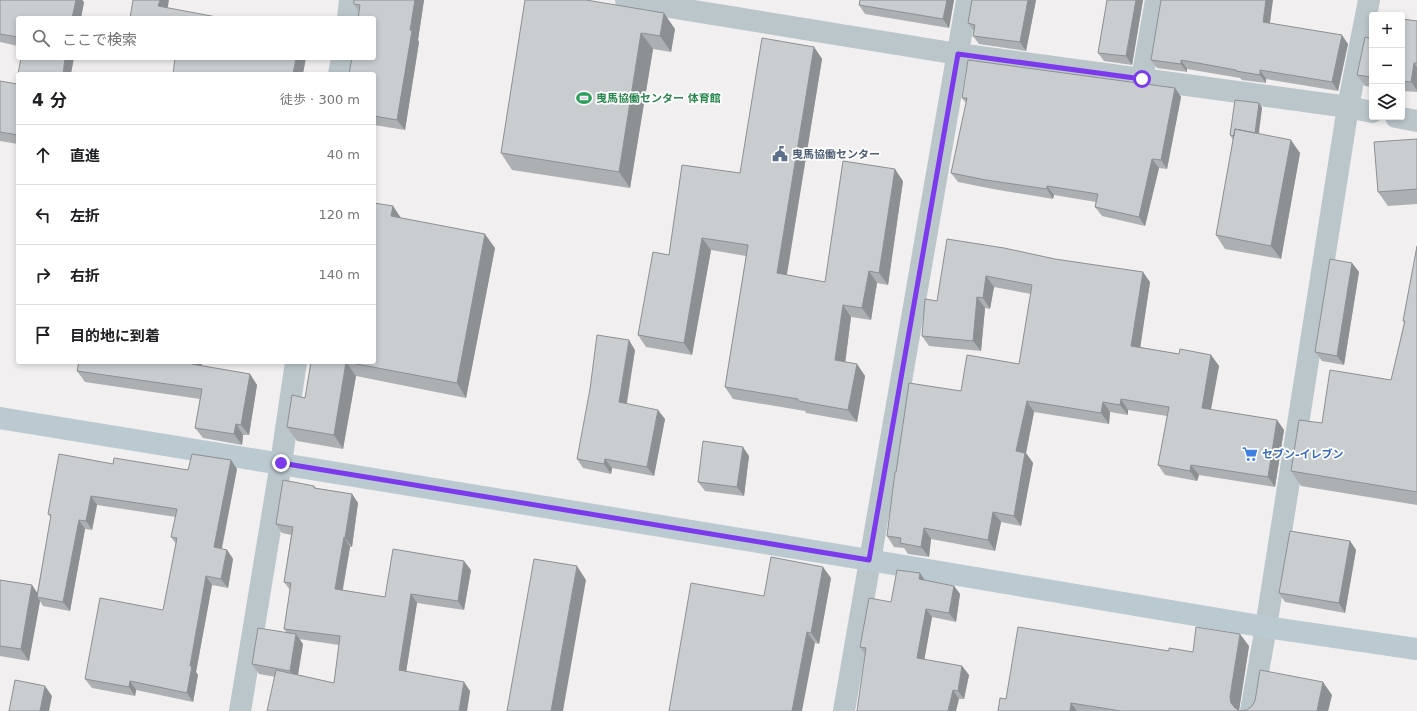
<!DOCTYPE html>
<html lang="ja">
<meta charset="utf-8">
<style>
:root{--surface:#fff;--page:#f2f2f2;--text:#202124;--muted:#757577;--line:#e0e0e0}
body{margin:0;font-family:"DejaVu Sans","Noto Sans JP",sans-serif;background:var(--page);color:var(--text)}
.controls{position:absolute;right:12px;top:12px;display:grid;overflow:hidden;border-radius:4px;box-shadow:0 2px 6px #0003}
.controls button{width:36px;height:36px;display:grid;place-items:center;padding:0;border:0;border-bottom:1px solid var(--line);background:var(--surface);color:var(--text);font:20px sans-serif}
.stop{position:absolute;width:12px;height:12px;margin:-9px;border:3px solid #7c3aed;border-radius:50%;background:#fff}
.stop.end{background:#7c3aed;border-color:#fff;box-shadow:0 1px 4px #0008}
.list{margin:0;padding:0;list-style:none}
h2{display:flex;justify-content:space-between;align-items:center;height:52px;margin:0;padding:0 16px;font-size:17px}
h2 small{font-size:13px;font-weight:400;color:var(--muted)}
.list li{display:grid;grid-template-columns:26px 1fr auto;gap:12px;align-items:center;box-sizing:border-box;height:60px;padding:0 16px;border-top:1px solid var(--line)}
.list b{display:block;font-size:15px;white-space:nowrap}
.list em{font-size:13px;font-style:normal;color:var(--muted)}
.icon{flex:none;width:22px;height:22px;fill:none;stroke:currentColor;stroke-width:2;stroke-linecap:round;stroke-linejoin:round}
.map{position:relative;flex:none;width:1417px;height:711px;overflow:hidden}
.search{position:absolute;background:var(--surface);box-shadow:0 2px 6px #0003;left:16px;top:16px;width:360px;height:44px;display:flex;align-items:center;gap:10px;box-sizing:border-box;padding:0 14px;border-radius:4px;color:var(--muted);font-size:15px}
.panel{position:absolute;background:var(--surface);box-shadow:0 2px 6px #0003;left:16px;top:72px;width:360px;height:292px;border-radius:4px}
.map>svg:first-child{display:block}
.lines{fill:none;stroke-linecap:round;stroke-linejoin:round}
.street{stroke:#bbc6cb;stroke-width:22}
.secondary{stroke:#bbc9d0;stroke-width:22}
.wall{fill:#adb0b3;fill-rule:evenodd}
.shaded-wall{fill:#8d9092}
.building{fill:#c9cdd0;stroke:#8d9092}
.route{stroke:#7c3aed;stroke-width:5}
.labels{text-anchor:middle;stroke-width:3.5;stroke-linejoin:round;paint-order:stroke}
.leisure-label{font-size:11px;font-weight:bold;fill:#27864d;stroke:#fff;text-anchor:start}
.service-label{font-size:11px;font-weight:bold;fill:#4e5e75;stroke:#fff;text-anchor:start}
.shop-label{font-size:11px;font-weight:bold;fill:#366cbe;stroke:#fff;text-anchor:start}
</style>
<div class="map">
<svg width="1417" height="711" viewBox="0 0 1417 711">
<rect width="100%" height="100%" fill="#f1efef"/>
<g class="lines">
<path class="street" d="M626 0 958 54 1348 107 1372 112
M348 18 350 0
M339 74 342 58
M1142 79 1156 0
M1396 117 1417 121
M240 711 281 463 296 362
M844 711 967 0
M1251 711 1266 627 1348 107 1369 0"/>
<path class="secondary" d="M0 418 869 560 1266 627 1417 649"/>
</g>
<path class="wall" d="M0 0H82L84 2 81 18H18V46L0 42Z
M354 0H424L418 40 419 42 405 130 374 125V74L359 12 354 4Z
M525 0 675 29 671 52 653 49 630 188 512 170 501 153Z
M954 0 949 28 865 14 859 5Z
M1036 0 1026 51 979 44 973 36 974 31 968 23Z
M1107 0H1143L1132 65 1104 61 1098 53Z
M1402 19 1417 21V92L1402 91Z
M1270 23 1348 44 1338 91 1266 79V83L1242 80 1240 78 1187 69V72L1157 68 1151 60Z
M1372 39V87L1365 86 1357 75Z
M814 47 822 59 787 275 825 282 903 181 888 285 877 283 871 320 851 317 845 362 857 364 865 376 857 422 806 413 805 411 733 399 725 387 746 256 711 250 692 355 646 347 638 335 669 255 740 173Z
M18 77V144L0 141V81L17 84Z
M1175 88 1181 97 1167 169 1159 168 1145 226 1102 216 1095 207 1096 202 1054 195 1053 199 993 189 958 182 951 173 966 103 962 98Z
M1259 103 1262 108 1259 134 1300 153 1281 259 1225 249 1216 235 1233 140 1230 135Z
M1417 139V204L1388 206 1378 192Z
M393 206 401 218 495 248 466 398 356 376 343 449 297 441 287 427 305 398 311 362H374Z
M947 239 1150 282 1140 347 1179 354 1211 355 1219 366 1211 410 1277 420 1284 430 1275 487 1199 475 1197 481 1165 475 1158 465 1167 416 1128 410V415L1110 412 1109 424 1034 412 1026 453 1033 463 1021 526 1001 522 995 551 931 539 929 557 908 554 904 548 894 547 887 536 896 472 961 391 1019 364 1031 294 994 287 990 309 985 308 981 351 929 346 922 336 937 301Z
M1417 246V505L1301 486 1291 471 1322 423 1391 380 1404 323 1403 321Z
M1352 263 1359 272 1344 365 1322 361 1315 352Z
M635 350 627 404 665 419 654 476 612 468 611 474 583 468 577 459Z
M79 362H202L201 366 250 374 257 385 249 435H243L242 445 203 438 195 428 200 399 85 382 77 371Z
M749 456 744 496 705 491 698 482Z
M113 464 188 470 237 469 222 549 227 550 233 559 228 588 212 585 196 672 198 675 193 702 136 690 135 696 92 688 85 679 163 610 176 544 171 537 176 517 97 505 92 530 85 529 70 611 43 606 40 601 29 661 0 656V580L32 585 37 593 51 518 48 514Z
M314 486 316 488 352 494 358 503 352 547H350L343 590 385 597 471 570 464 610 417 603 406 672 470 691 467 711 259 674 252 664 287 633 284 629 290 590 284 582 291 535 282 533 276 524ZM299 639 339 645 334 683 298 675 303 644Z
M1350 541 1356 550 1345 613 1285 602 1279 593Z
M831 578 819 644 815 643 764 596Z
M924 580 954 586 960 594 956 622 932 617 924 660 962 666 969 675 964 699H959L865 654 860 647Z
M1249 646 1239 710H1247L1332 695 1328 711H998L1006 699 1193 652Z"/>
<path class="shaded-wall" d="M76 0H82L84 2 81 18H72Z
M160 0H169L166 17 158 6Z
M415 0H424L418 40 419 42 405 130 397 120Z
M947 0H954L949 28 943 19Z
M1028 0H1036L1026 51 1020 42Z
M1136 0H1143L1132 65 1126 56Z
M1266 0H1273L1269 30 1263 22Z
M664 13 675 29 671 52 660 36Z
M641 33 653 49 630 188 619 172Z
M1342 35 1348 44 1338 91 1332 82Z
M814 47 822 59 785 285 777 273Z
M65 58H74L71 74H63Z
M296 58H306L303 74H293Z
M1181 60 1187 69V72L1181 64Z
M1414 63 1417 67V90L1411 82Z
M1260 70 1266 79V83L1260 75Z
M1175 88 1181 97 1167 169 1161 160Z
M1259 103 1262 108 1257 143 1254 138Z
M1291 140 1300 153 1281 259 1271 246Z
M1152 159 1159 168 1145 226 1139 217Z
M895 169 903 181 888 285 879 273Z
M1047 186 1054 195 1053 199 1047 189Z
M393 206 402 220 391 216Z
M485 234 495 248 466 398 457 383Z
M702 238 711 250 692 355 684 343Z
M1352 263 1359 272 1344 365 1337 356Z
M869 271 877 283 871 320 862 308Z
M1143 272 1150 282 1139 356 1131 346Z
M986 276 994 287 990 309 983 298Z
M977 297 985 308 981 351 973 341Z
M843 305 851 317 844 372 835 360Z
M629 340 635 350 625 412 619 402Z
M1211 355 1219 366 1209 419 1202 408Z
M192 362H202L200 375 192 364Z
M346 362 356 376 343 449 334 435Z
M857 364 865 376 857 422 848 410Z
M250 374 257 385 249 435 241 425Z
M1121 399 1128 410V415L1120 405Z
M1027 401 1034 412 1026 453 1033 463 1021 526 1014 516 1016 451Z
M1103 402 1110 412 1109 424 1101 413Z
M658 410 665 419 654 476 647 467Z
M1277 420 1284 430 1275 487 1268 477Z
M236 424 243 435 242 445 234 434Z
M743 447 749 456 744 496 737 487Z
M605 459 612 468 611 474 604 464Z
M231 460 237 469 220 556 214 547Z
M1191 465 1199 475 1197 481 1190 471Z
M352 494 358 503 352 547 345 538Z
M91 496 97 505 92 530 86 521Z
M993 512 1001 522 995 551 988 540Z
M79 520 85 529 70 611 63 602Z
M924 528 931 539 929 557 921 547Z
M344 537 350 547 341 598 335 589Z
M1350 541 1356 550 1345 613 1339 603Z
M227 550 233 559 228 588 221 579Z
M464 561 471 570 464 610 458 601Z
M577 566 586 580 563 711H551Z
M823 567 831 578 819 644 811 633Z
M920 573 926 582 919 579Z
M206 576 212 585 196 672 198 675 193 702 187 693 190 666Z
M32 585 40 597H37L40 601 29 661 21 649Z
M954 586 960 594 956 622 949 613Z
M411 594 417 603 405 679 399 670Z
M926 609 932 617 923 667 917 658Z
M807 632 815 643 802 711H792Z
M296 634 303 644 297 680 290 671Z
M1240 634 1249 646 1239 711H1236L1231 703 1230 697Z
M962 666 969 675 964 699 958 691Z
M130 681 136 690 135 696 129 687Z
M464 682 470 691 467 711H459Z
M1323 682 1332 695 1328 711H1317Z
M45 686 52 696 49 711H40Z
M953 690 959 699 956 711H948Z
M1071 703 1077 711H1070Z"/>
<path class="building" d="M0 0H76L72 18H18V37L0 34Z
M133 0H160L158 6 222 18H130Z
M354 0H415L410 30 412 31 397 120 374 116V74H349L352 58H374V18H358L360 5 354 4Z
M525 0H586L664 13 660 36 641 33 619 172 501 153Z
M860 0H947L943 19 859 5Z
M972 0H1028L1020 42 973 36 975 25 968 23Z
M1107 0H1136L1126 56 1098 53Z
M1161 0H1266L1263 22 1342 35 1332 82 1260 70V75L1236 71V70L1181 60V64L1151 60Z
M1402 19 1417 21V63H1414L1411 82 1402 81Z
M1365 37 1372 39V77L1357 75Z
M762 38 814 47 777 273 825 282 843 161 895 169 879 273 869 271 862 308 843 305 835 360 857 364 848 410 798 401V399L725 387 748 245 702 238 684 343 638 335 653 252 669 255 682 165 740 173Z
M21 58H65L63 74H18Z
M175 58H296L293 74H173Z
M968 60 1175 88 1161 160 1152 159 1139 217 1095 207 1098 194 1047 186V189L986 180 951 173 967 98H962Z
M18 77V135L0 132V81L17 84Z
M1235 100 1259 103 1255 133 1235 129 1234 136 1230 135Z
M1235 129 1291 140 1271 246 1216 235Z
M1417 139V189L1378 192 1374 142Z
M374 203 393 206 391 216 485 234 457 383 346 362 334 435 287 427 292 395 305 398 311 362H374Z
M947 239 1004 248 1055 259 1143 272 1131 346 1179 354 1180 349 1211 355 1202 408 1277 420 1268 477 1191 465 1190 471 1158 465 1169 407 1121 399 1120 405 1103 402 1101 413 1027 401 1016 451 1025 453 1014 516 993 512 988 540 924 528 921 547 900 543 901 538 887 536 895 472H896L909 383 961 391 967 355 1019 364 1032 285 986 276 983 298 977 297 973 341 922 336 925 299 937 301Z
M1417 246V492L1291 471 1299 420 1322 423 1330 370 1391 380 1405 321H1403Z
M1330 259 1352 263 1337 356 1315 352Z
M597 335 629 340 619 402 658 410 647 467 605 459 604 464 577 459 590 389Z
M79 362H192V364L250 374 241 425 236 424 234 434 195 428 202 389 77 371Z
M703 441 743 447 737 487 698 482Z
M59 454 113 464 114 458 188 470 192 454 231 460 214 547 227 550 221 579 206 576 190 666H192L187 693 130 681 129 687 85 679 100 598 163 610 177 538 171 537 177 509 91 496 86 521 79 520 63 602 37 597 51 515 48 514Z
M283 480 314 486V488L352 494 345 538 344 537 335 589 385 597 393 549 464 561 458 601 411 594 399 670 464 682 459 711H267L276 670 334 683 340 636 284 629 291 583 284 582 293 527 276 524Z
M1290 531 1350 541 1339 603 1279 593Z
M771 557 823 567 811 633 807 632 792 711H669L691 583 764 596Z
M534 559 577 566 551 711H507Z
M897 570 920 573 919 579 954 586 949 613 926 609 917 658 962 666 958 691 953 690 948 711H857L866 648 860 647 869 598 891 602Z
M0 580 32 585 21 649 0 646Z
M1018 627 1169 651V648L1193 652 1196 627 1240 634 1230 697 1231 703 1235 708 1240 711 1247 710 1252 706 1255 701 1260 670 1323 682 1317 711H1121L1071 703 1070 711H998L1000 698 1006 699Z
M258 628 296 634 290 671 252 664Z
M15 680 45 686 40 711H9Z"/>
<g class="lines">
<path class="route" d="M281 463 869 560 958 54 1142 79"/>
</g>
<defs>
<symbol id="stadium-bare" viewBox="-9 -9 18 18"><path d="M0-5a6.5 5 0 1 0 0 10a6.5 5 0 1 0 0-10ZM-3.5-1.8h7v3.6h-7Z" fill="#2e9e5b" stroke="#fff" stroke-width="2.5" paint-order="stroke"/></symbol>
<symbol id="civic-bare" viewBox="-9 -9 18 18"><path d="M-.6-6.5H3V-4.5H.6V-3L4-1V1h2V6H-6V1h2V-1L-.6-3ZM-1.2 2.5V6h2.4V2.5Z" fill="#5c6f8a" stroke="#fff" stroke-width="2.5" paint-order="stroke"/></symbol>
<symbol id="supermarket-bare" viewBox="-9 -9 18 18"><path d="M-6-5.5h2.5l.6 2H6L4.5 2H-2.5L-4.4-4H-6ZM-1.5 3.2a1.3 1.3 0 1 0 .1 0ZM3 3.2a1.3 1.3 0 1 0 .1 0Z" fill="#3f7fe0" stroke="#fff" stroke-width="2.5" paint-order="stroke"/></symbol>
</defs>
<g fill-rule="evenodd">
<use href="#stadium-bare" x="573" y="87" width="22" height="22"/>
<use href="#civic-bare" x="769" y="143" width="22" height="22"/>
<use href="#supermarket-bare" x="1239" y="443" width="22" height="22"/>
</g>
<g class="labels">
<g class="leisure-label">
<text x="596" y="102">曳馬協働センター 体育館</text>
</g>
<g class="service-label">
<text x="792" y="158">曳馬協働センター</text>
</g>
<g class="shop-label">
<text x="1262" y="458">セブン-イレブン</text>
</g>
</g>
</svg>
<div class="controls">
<button>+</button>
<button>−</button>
<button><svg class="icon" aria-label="layers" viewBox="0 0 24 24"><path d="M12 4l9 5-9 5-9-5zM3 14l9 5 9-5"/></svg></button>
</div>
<div class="stop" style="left:1142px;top:79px"></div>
<div class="stop end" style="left:281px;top:463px"></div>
<div class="search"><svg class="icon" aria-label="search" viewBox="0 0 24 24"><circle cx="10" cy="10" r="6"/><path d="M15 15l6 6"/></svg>ここで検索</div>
<section class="panel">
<h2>4 分<small>徒歩 · 300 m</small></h2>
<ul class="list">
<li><svg class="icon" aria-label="ahead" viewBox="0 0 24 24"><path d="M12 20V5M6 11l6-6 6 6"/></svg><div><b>直進</b></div><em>40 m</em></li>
<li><svg class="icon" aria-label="left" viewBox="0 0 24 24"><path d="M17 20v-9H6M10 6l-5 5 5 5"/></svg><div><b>左折</b></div><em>120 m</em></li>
<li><svg class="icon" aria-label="right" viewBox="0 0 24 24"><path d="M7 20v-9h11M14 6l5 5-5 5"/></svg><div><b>右折</b></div><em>140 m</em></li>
<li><svg class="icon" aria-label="arrive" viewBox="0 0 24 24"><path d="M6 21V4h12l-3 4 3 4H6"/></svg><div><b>目的地に到着</b></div></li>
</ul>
</section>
</div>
